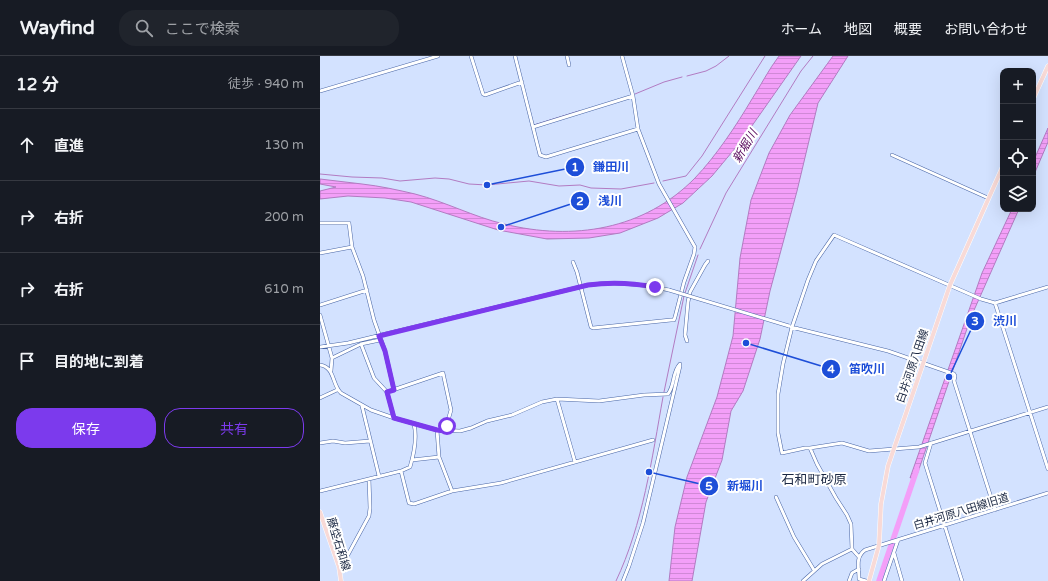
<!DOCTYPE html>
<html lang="ja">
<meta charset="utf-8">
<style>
:root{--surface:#171b24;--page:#20242c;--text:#f1f3f6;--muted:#9ea1a6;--line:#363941;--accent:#7c3aed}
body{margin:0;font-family:"Varela Round","Noto Sans JP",sans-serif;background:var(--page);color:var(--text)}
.controls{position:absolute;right:12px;top:12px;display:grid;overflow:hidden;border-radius:8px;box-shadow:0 4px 16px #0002}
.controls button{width:36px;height:36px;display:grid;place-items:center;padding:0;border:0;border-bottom:1px solid var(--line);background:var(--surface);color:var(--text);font:20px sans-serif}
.stop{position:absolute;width:12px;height:12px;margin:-9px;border:3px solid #7c3aed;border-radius:50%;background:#fff}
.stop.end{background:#7c3aed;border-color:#fff;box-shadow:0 1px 4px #0008}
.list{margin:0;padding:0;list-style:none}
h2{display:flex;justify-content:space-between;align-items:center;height:52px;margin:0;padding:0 16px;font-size:17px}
h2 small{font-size:13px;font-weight:400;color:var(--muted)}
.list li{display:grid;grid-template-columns:26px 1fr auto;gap:12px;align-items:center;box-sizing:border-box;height:72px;padding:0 16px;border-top:1px solid var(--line)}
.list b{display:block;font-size:15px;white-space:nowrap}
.list em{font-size:13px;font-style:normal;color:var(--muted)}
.actions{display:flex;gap:8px;padding:12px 16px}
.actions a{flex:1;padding:9px 0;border:1px solid var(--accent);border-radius:16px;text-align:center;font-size:14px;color:var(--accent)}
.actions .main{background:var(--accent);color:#fff}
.icon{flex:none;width:22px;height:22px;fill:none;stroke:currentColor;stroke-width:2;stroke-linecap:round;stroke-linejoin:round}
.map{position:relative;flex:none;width:728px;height:525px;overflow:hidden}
header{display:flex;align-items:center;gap:24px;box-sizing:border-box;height:56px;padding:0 20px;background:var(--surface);border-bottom:1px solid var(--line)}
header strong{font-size:19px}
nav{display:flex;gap:22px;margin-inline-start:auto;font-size:14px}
.search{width:280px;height:36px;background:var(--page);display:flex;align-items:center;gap:10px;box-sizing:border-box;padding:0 14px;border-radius:16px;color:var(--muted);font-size:15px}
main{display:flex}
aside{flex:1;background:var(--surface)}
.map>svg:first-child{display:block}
.water{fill:url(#water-rules);stroke:#b27bc2}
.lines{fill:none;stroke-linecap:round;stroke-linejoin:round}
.stream{stroke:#b27bc2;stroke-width:1}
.river{stroke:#f39ff8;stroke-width:5.5}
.minor-casing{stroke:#4966a6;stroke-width:4}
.major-casing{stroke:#fff;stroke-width:5}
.minor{stroke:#fff;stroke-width:3}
.major{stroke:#f8dad7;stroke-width:4}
.minor-bridge-casing{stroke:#4966a6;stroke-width:4;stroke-linecap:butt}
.minor-bridge{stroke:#fff;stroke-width:3}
.route{stroke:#7c3aed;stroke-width:5}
.labels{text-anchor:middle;stroke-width:4;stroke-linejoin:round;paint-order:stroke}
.street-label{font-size:11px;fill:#1b2843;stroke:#fff}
.water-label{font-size:12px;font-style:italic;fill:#56085c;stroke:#fff}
.quarter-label{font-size:13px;fill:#1b2843;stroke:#fff}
.leader{fill:none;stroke:#1d4ed8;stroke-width:1.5}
.callout-dot{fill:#1d4ed8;stroke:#fff;stroke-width:1.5}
.mark-label{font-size:12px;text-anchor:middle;font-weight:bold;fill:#fff}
.callout-label{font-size:12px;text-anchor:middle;font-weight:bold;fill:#1d4ed8;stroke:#fff;stroke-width:4;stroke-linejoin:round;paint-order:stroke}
</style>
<header>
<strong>Wayfind</strong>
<div class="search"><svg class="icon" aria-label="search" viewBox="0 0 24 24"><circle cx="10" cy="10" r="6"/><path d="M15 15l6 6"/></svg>ここで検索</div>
<nav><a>ホーム</a><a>地図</a><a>概要</a><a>お問い合わせ</a></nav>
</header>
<main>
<aside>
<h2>12 分<small>徒歩 · 940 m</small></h2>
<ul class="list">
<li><svg class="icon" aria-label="ahead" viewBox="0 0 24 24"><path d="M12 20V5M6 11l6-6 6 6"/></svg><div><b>直進</b></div><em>130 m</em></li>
<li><svg class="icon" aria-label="right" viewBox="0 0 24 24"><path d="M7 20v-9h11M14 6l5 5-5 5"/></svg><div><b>右折</b></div><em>200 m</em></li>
<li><svg class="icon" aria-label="right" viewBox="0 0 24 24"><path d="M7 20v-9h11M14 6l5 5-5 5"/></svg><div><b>右折</b></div><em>610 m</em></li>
<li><svg class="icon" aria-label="arrive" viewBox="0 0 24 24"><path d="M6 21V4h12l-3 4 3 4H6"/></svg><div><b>目的地に到着</b></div></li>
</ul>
<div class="actions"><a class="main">保存</a><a>共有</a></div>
</aside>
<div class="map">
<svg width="728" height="525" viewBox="0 0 728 525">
<defs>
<pattern id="water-rules" width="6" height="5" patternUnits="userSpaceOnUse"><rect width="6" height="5" fill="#f39ff8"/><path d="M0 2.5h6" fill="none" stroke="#d089d6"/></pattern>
</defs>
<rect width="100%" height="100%" fill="#d3e2ff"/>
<path class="water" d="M459 0H481L422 84 392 120 363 147 338 162 300 177 269 182 227 183 178 174 91 146 65 142 28 140 0 143V135L16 131 0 128V123C14 125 28 126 42 128 60 130 78 134 95 138 126 146 154 161 184 168 253 185 324 174 375 122 396 100 416 70 432 43 441 29 449 13 459 0Z
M513 0H528L498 47 477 135 450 235 440 283 423 335 411 355 402 404 386 446 372 525H349L355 471 367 421 397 341 413 280 420 202 431 144 449 97 470 59Z
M728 72V86L713 121V106Z
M692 153H699L651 261 597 419 590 422 662 217Z"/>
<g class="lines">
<path class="stream" d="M367 20 386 15 396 10 409 0
M315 38 344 26 362 21
M214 69 259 55
M0 118 32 121 62 122 80 125 115 122 129 123 149 128 167 129 209 125 239 130 260 129 271 132 301 133 334 127
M343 125 366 120 382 100 445 0
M380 193 406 137 481 15 493 0
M365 237 378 199
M344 336 364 240
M296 525C323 468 332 402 343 341"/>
<path class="river" d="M559 525 597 413"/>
<defs>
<path id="minor" d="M151 0 163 38 165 39 202 26
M195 0 220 99 226 101 318 73 339 128 375 191 374 198 364 226 355 261 354 264H351L273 272 271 271 257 216 253 206
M247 0 249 9
M302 0 313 40 318 73
M0 35 118 0
M213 71 313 40
M572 99 668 142
M0 167H29L32 191 43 220 54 264 65 295 74 334
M0 197 32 191
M728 231 675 247 661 243 514 179 496 205 488 224 472 271 463 308 458 338V377L462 397 485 392H490L522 387 549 395 599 391 728 351
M675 247 728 413
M0 249 47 234
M0 259 12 302 11 315
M471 271 568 295 634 318 635 320 634 325 675 454
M367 285 365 279 368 246 370 236 385 209 388 205
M41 288 54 322 67 336 74 362
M0 291 28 287 268 229C296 225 322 228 349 234
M12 302 41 288 60 284
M0 309C15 311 12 329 21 337L51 354 74 362 117 374 140 375 151 372 167 365 192 359 222 346 237 343 279 345 324 339 348 338C355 329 352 316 360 308
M67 336 123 317 131 354 125 375
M0 342 17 334
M237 343 255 406
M42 350 59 420
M117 374 119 401 132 435
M0 387 13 385 25 387 50 385
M611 387 605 407 642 525
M490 392 497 408 516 442 527 459 531 468 532 493 539 501
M92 404 119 401
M81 415 89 447 94 448 132 435 181 427 333 384
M0 435 81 415 90 411C94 398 97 381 94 368
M456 441 474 481 494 514
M574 497 582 525
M19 511 24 506 49 460 50 452 49 423
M303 525 309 510 323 467 360 310
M483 525 502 508 532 493
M529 525 532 517 539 513
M546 525 539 523C539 512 535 501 545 494L728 437
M564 525 578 484"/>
<path id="major" d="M713 43 728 10
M0 456 19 511 21 525
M549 525 559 489 561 448 568 410 630 229 683 110"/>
</defs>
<use href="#minor" class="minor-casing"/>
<use href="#major" class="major-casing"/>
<use href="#minor" class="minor"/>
<use href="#major" class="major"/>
<defs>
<path id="minor-bridge" d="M349 234 469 270"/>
</defs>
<use href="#minor-bridge" class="minor-bridge-casing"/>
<use href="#minor-bridge" class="minor-bridge"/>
</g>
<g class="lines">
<path class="route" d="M127 370 125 375 117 374 74 362 67 336 74 334 65 295 59 280 268 229C290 226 313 227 335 231"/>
</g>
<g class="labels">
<g class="street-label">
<text transform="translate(592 310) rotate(-71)" y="4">白井河原八田線</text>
<text transform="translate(641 455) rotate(-17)" y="4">白井河原八田線旧道</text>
<text transform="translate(19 488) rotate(73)" y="4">藤垈石和線</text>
</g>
<g class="water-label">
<text transform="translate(425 90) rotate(-59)" y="4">新堀川</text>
</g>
<g class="quarter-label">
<text x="494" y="428">石和町砂原</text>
</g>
</g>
<path class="leader" d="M167 129L255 111M181 171L260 145M629 321L655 265M426 287L511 313M329 416L389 430"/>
<g class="callout-dot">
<circle cx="167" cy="129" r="4"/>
<circle cx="181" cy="171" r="4"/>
<circle cx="629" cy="321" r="4"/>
<circle cx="426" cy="287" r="4"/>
<circle cx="329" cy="416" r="4"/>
<circle cx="255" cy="111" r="10"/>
<circle cx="260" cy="145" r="10"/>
<circle cx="655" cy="265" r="10"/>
<circle cx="511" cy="313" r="10"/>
<circle cx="389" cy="430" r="10"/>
</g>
<g class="mark-label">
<text x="255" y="115">1</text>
<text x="260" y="149">2</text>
<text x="655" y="269">3</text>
<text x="511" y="317">4</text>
<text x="389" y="434">5</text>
</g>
<g class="callout-label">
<text x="291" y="115">鎌田川</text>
<text x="290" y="149">浅川</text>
<text x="685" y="269">渋川</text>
<text x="547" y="317">笛吹川</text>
<text x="425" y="434">新堀川</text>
</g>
</svg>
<div class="controls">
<button>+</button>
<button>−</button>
<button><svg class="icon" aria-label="locate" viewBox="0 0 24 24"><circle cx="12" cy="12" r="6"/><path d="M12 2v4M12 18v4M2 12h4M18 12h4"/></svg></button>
<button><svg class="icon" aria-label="layers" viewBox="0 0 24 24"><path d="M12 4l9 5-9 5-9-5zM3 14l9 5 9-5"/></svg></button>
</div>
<div class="stop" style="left:127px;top:370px"></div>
<div class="stop end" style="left:335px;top:231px"></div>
</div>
</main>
